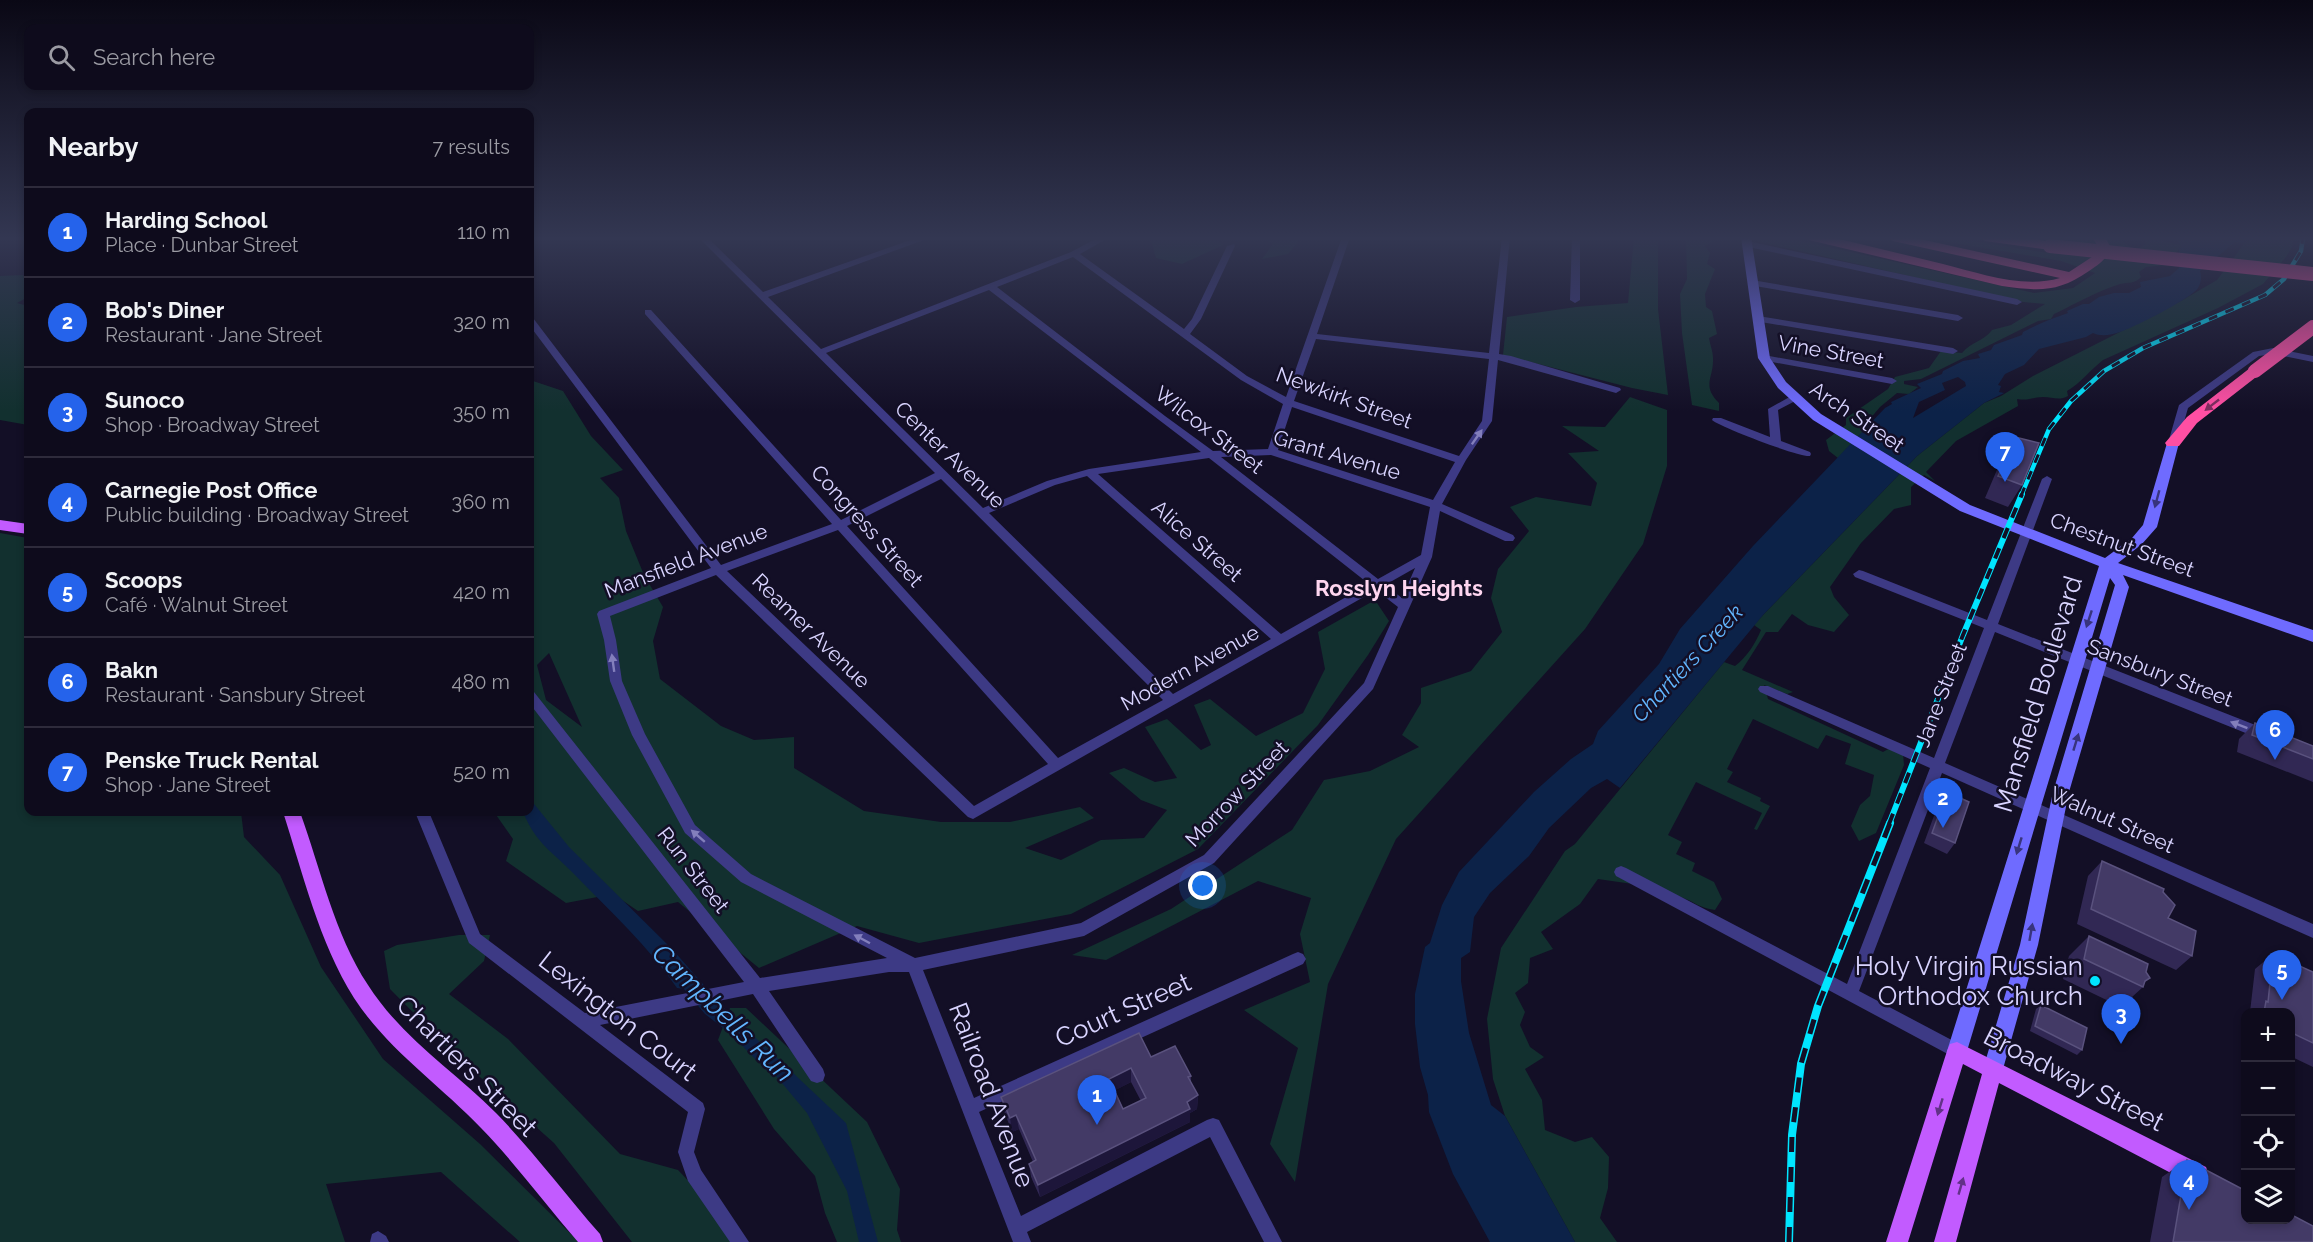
<!DOCTYPE html>
<meta charset="utf-8">
<style>
:root{--surface:#0e0b1c;--page:#1c1929;--text:#f1f3f6;--muted:#9b9ba3;--line:#2e2b3b;--accent:#2563eb}
body{margin:0;font-family:Raleway,sans-serif;background:var(--page);color:var(--text)}
.controls{position:absolute;right:18px;bottom:18px;display:grid;overflow:hidden;border-radius:12px;box-shadow:0 3px 9px #0003}
.controls button{width:54px;height:54px;display:grid;place-items:center;padding:0;border:0;border-bottom:2px solid var(--line);background:var(--surface);color:var(--text);font:30px sans-serif}
.you{position:absolute;left:1203px;top:886px;width:21px;height:21px;margin:-15px;border:4px solid #fff;border-radius:50%;background:#1a73e8;box-shadow:0 0 0 9px #1a73e833}
.badge{display:grid;place-items:center;width:39px;height:39px;border-radius:50%;background:var(--accent);color:#fff;font-size:20px;font-weight:700}
.pin{position:absolute;translate:-50% -50px;filter:drop-shadow(0 2px 3px #0008)}
.pin::after{content:'';position:absolute;top:32px;width:21px;height:18px;background:inherit;clip-path:polygon(0 0,100% 0,50% 100%)}
.list{margin:0;padding:0;list-style:none}
h2{display:flex;justify-content:space-between;align-items:center;height:78px;margin:0;padding:0 24px;font-size:26px}
h2 small{font-size:20px;font-weight:400;color:var(--muted)}
.list li{display:grid;grid-template-columns:39px 1fr auto;gap:18px;align-items:center;box-sizing:border-box;height:90px;padding:0 24px;border-top:2px solid var(--line)}
.list b{display:block;font-size:22px;white-space:nowrap}
.list p{margin:0;font-size:20px;white-space:nowrap;color:var(--muted)}
.list em{font-size:20px;font-style:normal;color:var(--muted)}
.icon{flex:none;width:33px;height:33px;fill:none;stroke:currentColor;stroke-width:2;stroke-linecap:round;stroke-linejoin:round}
.map{position:relative;flex:none;width:2313px;height:1242px;overflow:hidden}
.search{position:absolute;background:var(--surface);box-shadow:0 3px 9px #0003;left:24px;top:24px;width:510px;height:66px;display:flex;align-items:center;gap:15px;box-sizing:border-box;padding:0 21px;border-radius:12px;color:var(--muted);font-size:22px}
.panel{position:absolute;background:var(--surface);box-shadow:0 3px 9px #0003;left:24px;top:108px;width:510px;height:708px;border-radius:12px}
.map>svg:first-child{display:block}
.green{fill:#12302f;fill-rule:evenodd}
.water{fill:#0c2248;fill-rule:evenodd}
.lines{fill:none;stroke-linecap:round;stroke-linejoin:round}
.street{fill:#3d3a85;fill-rule:evenodd}
.secondary{fill:#6f6bff;fill-rule:evenodd}
.primary{fill:#c25bff;fill-rule:evenodd}
.highway{fill:#ff4fa3;fill-rule:evenodd}
.rail-far2-casing{stroke:#00e5ff;stroke-width:4.5}
.rail-far1-casing{stroke:#00e5ff;stroke-width:6}
.rail-casing{stroke:#00e5ff;stroke-width:8}
.rail-far2{stroke:#130f26;stroke-width:3;stroke-dasharray:9;stroke-linecap:butt}
.rail-far1{stroke:#130f26;stroke-width:4;stroke-dasharray:11;stroke-linecap:butt}
.rail{stroke:#130f26;stroke-width:5;stroke-dasharray:15;stroke-linecap:butt}
.highway-bridge{stroke:#ff4fa3;stroke-width:14}
.wall{fill:#312854;fill-rule:evenodd}
.shaded-wall{fill:#1d163a}
.building{fill:#433a66;stroke:#5a527e;stroke-width:1.5;fill-rule:evenodd}
.oneway{fill:#7d2c5e}
.oneway2{fill:#837fbc}
.oneway3{fill:#38347d}
.oneway4{fill:#623188}
.poi-dot{fill:#00e5ff;stroke:#130f26;stroke-width:2}
.labels{text-anchor:middle;stroke-width:5;stroke-linejoin:round;paint-order:stroke}
.street-label{font-size:21px;fill:#d9d4ff;stroke:#130f26}
.neighbourhood-label{font-size:22px;font-weight:bold;fill:#ffd6f0;stroke:#130f26}
.water-label{font-size:22px;font-style:italic;fill:#62b6ff;stroke:#130f26}
.near-street-label{font-size:26px;fill:#d9d4ff;stroke:#130f26}
.near-poi-label{font-size:26px;fill:#d9d4ff;stroke:#130f26;text-anchor:end}
.near-water-label{font-size:27px;font-style:italic;fill:#62b6ff;stroke:#130f26}
</style>
<div class="map">
<svg width="2313" height="1242" viewBox="0 0 2313 1242">
<rect width="100%" height="100%" fill="#130f26"/>
<path class="green" d="M1150 237H1214L1223 245 1182 264 1156 258Z
M1261 237H1302L1288 254 1262 259 1273 244Z
M1634 237H1658V309L1668 395 1632 388 1503 355 1507 317 1576 307 1628 303Z
M1686 237H1706L1713 242 1705 246 1710 253 1707 264 1715 269 1705 294 1706 307 1712 311 1717 334 1709 338C1710 345 1713 351 1713 358 1714 378 1701 385 1719 403V411L1692 405 1682 333 1680 294 1687 279Z
M1750 237H1784L2034 293 2073 288 2095 273 2061 261 1919 237H1947L2048 253 2071 244 2068 237H2117L2135 251 2146 244 2144 239 2162 237 2160 239C2167 244 2174 242 2182 246L2165 265 2146 267 2139 272 2141 277C2135 284 2128 282 2120 284 2097 291 2075 304 2054 314L2051 319 2038 321 1921 379 1904 381V384L1918 387 1909 394 1897 393 1880 407 1869 420 1873 421 1838 458 1829 451 1826 440 1846 425V418L1888 389 1895 377 1929 368 1941 351 1962 353C1971 342 1984 341 1992 330L2011 325 2045 304 2023 302 1752 240Z
M2249 237H2293L2292 247 2286 257 2263 284 2218 308 2103 360C2090 370 2081 383 2067 391L2068 396C2059 401 2053 397 2043 397 2032 397 2030 401 2017 399L2018 406 1956 441 1926 472 1935 481 1924 475 1911 487V505L1894 509 1861 543 1830 587 1834 597 1849 615 1834 632 1808 625 1792 614 1778 632H1766L1742 670 1793 692 1787 694 1764 685 1768 699 1883 752 1890 748 1903 753 1904 765 1876 833 1859 841 1851 826 1860 805 1870 796 1874 775 1845 764 1851 744 1826 735 1818 749 1753 719 1727 769 1733 772 1727 782 1761 798 1760 801 1770 806 1757 830 1754 829 1762 813 1696 782 1668 835 1682 842 1676 854 1695 863 1692 871 1714 882 1722 899 1715 910C1699 908 1695 902 1681 897 1656 886 1625 883 1598 879L1580 904 1541 932 1553 949 1530 958 1528 983 1515 993 1525 1012 1520 1025 1530 1047 1544 1057 1525 1069 1542 1100 1545 1130 1575 1142 1592 1137 1609 1157 1608 1188 1600 1218 1617 1242H1575L1505 1116 1493 1079 1487 1019 1501 948 1565 851 1575 844 1724 662 1735 666C1747 657 1755 644 1761 630L1754 625 1763 615 1917 456 1984 403 2001 396 2033 376 2181 301 2217 280Z
M23 275 28 284V297L17 303 28 306V425L0 420V276Z
M530 380 563 391 591 436 623 470 600 478 619 498 626 531 644 575 663 607 653 641 660 679 721 726 754 740 794 737V768L864 811 941 822H1010L1080 807 1094 818 1025 848 1061 860 1101 840 1144 838 1167 810 1141 800 1109 773 1124 768 1155 782 1177 778 1145 727 1167 719 1201 750 1211 745 1194 705 1210 699 1256 736 1303 713 1325 669 1318 632 1375 600 1389 621 1368 655 1318 725 1198 849 1071 914 919 943 857 926 759 968 678 902 638 911 613 894 566 903 506 861 513 839 494 812H530ZM549 653 582 727 546 700 537 665Z
M1630 397 1667 410V466L1643 544 1585 629 1396 839 1328 984 1295 1182 1270 1144 1298 1048 1244 1010 1310 982 1300 934 1311 898 1258 881 1106 960 1072 955 1171 909 1292 830 1324 780 1370 771 1419 747 1402 735 1421 703V688L1471 671 1502 632 1491 598 1498 569 1529 531 1510 507 1536 497 1591 506 1597 483 1568 453 1599 451 1562 426 1605 427Z
M0 533 28 538V812H241L244 837 280 875 321 967 383 1059 480 1144 579 1242H520L441 1172 326 1184 345 1242H0Z
M459 935H490L484 961 449 994 508 1039 620 1154 678 1170 747 1242H632L554 1143 453 1053 390 989 384 951 397 945Z
M730 1008H746L867 1122 900 1189 897 1230 901 1242H837L825 1213 815 1176 774 1129 718 1040Z"/>
<path class="water" d="M2184 237H2249L2243 243 2235 242 2200 271C2202 277 2201 283 2198 288 2192 298 2133 328 2120 332 2111 335 2101 337 2093 333L2086 337 2039 349 2024 365 2005 374 1998 385 2001 386 1999 392 2004 393 1984 403 1917 456 1763 615 1620 788 1607 779 1591 788 1549 828 1529 856 1490 893 1474 917 1470 952 1461 958V981L1469 1033 1491 1105 1505 1116 1575 1242H1490L1453 1174 1429 1112 1428 1095 1420 1067 1415 1024V994L1425 947 1430 943 1442 905 1459 872 1534 792 1571 759 1593 744 1598 731 1659 664 1680 629 1753 546 1885 408 1892 404 1891 402 1921 388 1917 384 1942 374 1943 371 1963 361 1980 358 1978 354 1991 350 1994 345 2022 335 2023 332C2038 324 2053 318 2068 313L2067 311 2083 304H2089L2099 297 2114 293H2129L2141 287 2140 282 2170 276 2179 268V249L2181 246 2178 242ZM1958 377 1965 382 1966 386 1913 418 1919 402 1945 390 1942 383Z
M530 799 569 847 673 950 724 1008 846 1123 878 1242H859L847 1191 807 1113 771 1070 757 1061 732 1035 705 1014 684 989 677 988C648 946 610 911 575 875 551 850 537 845 523 812H530Z"/>
<g class="lines">
<path class="street" d="M698 237H707L763 292 919 237H932L768 297 821 349 1071 252 1099 237H1110L1080 254 1184 329 1192 319 1227 246 1234 244 1235 246 1201 319 1190 334 1247 376 1286 397 1342 237H1350L1317 334 1489 353 1502 237H1510L1499 354 1511 356 1620 388 1621 390 1616 393 1498 360 1492 421 1466 460 1442 504 1513 535 1515 538 1513 541H1505L1440 511 1432 557 1373 689 1214 863 1084 936 923 970 974 1098 1293 954 1298 952 1303 954 1306 959 1303 964 979 1112 1021 1216 1207 1120 1213 1118 1219 1120 1282 1242H1264L1210 1137 1027 1232 1031 1242H1013L909 972H889L769 991 823 1069 825 1075 823 1081 817 1083 811 1081 753 994 600 1025 703 1103 705 1109 694 1152 701 1170 749 1242H730L688 1181 678 1152 688 1112 469 943 415 812H429L480 934 585 1013 744 982 530 704V690L534 692 760 978 887 958 741 882 685 833 632 735 610 681 604 640 597 614 599 611 711 568 530 326V317L533 318 721 565 832 524 645 314V310H651L841 520 935 473ZM1073 257 1241 380 1283 404 1268 449 1213 451 1165 416 997 287ZM989 290 1201 452 1089 469 1047 481 983 508 826 353ZM1316 339 1489 359 1482 421 1459 456 1294 401ZM1292 407 1455 462 1433 500 1278 450ZM1271 455 1430 507 1421 555 1378 579 1221 457ZM1209 458 1369 584 1281 634 1098 474ZM1087 476 1271 639 1173 694 989 513 1055 485ZM941 479 1163 700 1058 758 847 526ZM838 530 1048 764 974 806 727 571ZM1415 568 1402 598 1385 585ZM716 575 968 817 973 819 1376 590 1398 607 1364 683 1204 855 1081 923 915 958 751 874 695 825 645 734 622 681 616 640 610 616Z
M1572 237H1580V300L1575 303 1570 300Z
M1747 241 2017 299 2022 302 2017 305 1744 246 1743 244Z
M1752 280 1958 315 1963 318 1958 321 1749 285V281Z
M1758 316 1953 348 1958 351 1953 354 1755 321 1753 319Z
M2273 348 2313 356V362L2273 354 2259 356 2188 408 2178 443 2173 446 2169 445 2168 443 2179 405 2253 352Z
M1764 355 1892 378 1897 381 1892 384 1761 360 1759 358Z
M1793 395 1797 396V400L1778 410 1781 441 1810 452 1811 454 1810 456C1801 458 1720 427 1712 420L1713 418H1721L1770 437 1768 409Z
M2047 476 2052 479 1998 624 2268 730 2270 734 2268 738H2258L1995 632 1945 763 2313 924V938L1942 773 1859 991 1963 1046 1965 1051 1963 1056 1957 1059 1616 876 1614 872 1616 868 1621 866 1626 868 1847 984 1930 768 1760 692 1758 689 1760 686H1768L1934 758 1984 628 1855 577 1853 574 1859 570 1863 571 1987 620 2042 479Z
M378 1231 386 1236 389 1242H370L372 1234Z"/>
<path class="secondary" d="M1741 237H1751L1770 358 1786 382 1821 414 1970 505 2105 558 2132 538 2143 525 2167 443 2173 439 2178 440 2179 443 2157 527 2142 544 2118 563 2313 630V642L2123 575 2129 587 2069 792 2038 945 2003 1069 2000 1076 1993 1079 1986 1076 1983 1069 2020 945 2053 792 2115 585 2110 578 1967 1051 1964 1058 1957 1060 1950 1058 1947 1051 2099 566 1960 511 1813 420 1778 388 1758 358Z"/>
<path class="primary" d="M0 520 28 524V534L0 530Z
M283 812H300C321 870 334 933 368 985 401 1037 453 1070 496 1113 533 1151 565 1194 600 1234L603 1242H578C545 1204 516 1164 481 1128 439 1084 388 1050 354 998 319 942 303 874 283 812Z
M1957 1042 2206 1167 2209 1175 2206 1183 2198 1186 2190 1183 1999 1083 1956 1242H1934L1982 1074 1963 1064 1908 1242H1886L1947 1051 1950 1044Z"/>
<path class="highway" d="M1808 237H1831C1868 246 1906 255 1943 264 1979 273 2023 289 2060 278L1893 241 1887 237H1911L2069 272 2095 255 2099 248 2092 237H2105L2111 248C2106 260 2099 264 2089 271 2057 293 2039 291 2002 286L1809 240Z
M1979 237C1997 237 2044 235 2056 246L2050 250 1985 241Z
M2255 367 2262 371 2260 374 2197 423 2179 446H2167L2165 443 2187 417 2250 368Z"/>
<defs>
<path id="rail-far2" d="M2021 496 2049 429 2071 401 2104 371 2143 348 2265 295 2284 279 2301 251 2303 237"/>
<path id="rail-far1" d="M1889 824 1963 635 2022 494"/>
<path id="rail" d="M1789 1242 1792 1135 1801 1064 1818 1006 1890 823"/>
</defs>
<use href="#rail-far2" class="rail-far2-casing"/>
<use href="#rail-far1" class="rail-far1-casing"/>
<use href="#rail" class="rail-casing"/>
<use href="#rail-far2" class="rail-far2"/>
<use href="#rail-far1" class="rail-far1"/>
<use href="#rail" class="rail"/>
<path class="highway-bridge" d="M2050 246 2313 274
M2255 371 2313 327"/>
</g>
<path class="wall" d="M2015 437 2022 485 2008 507 1985 498 2002 458Z
M2255 723 2313 746V782L2237 752 2239 739Z
M1947 792 1955 843 1947 854 1924 843 1939 802Z
M2102 861 2168 918 2192 956 2176 970 2077 924 2088 876Z
M2089 936 2146 972 2150 978 2144 983 2143 987 2121 1007 2063 979 2069 956Z
M2273 954 2313 972V1067L2290 1056V1012H2250L2255 969Z
M2041 1005 2082 1050 2077 1055 2030 1031 2036 1009Z
M1151 1057 1191 1076V1083L1198 1095 1197 1109 1190 1113V1122L1040 1197 1031 1177 1029 1164 1033 1162 1019 1129 1012 1132 1004 1111 1001 1097ZM1131 1082 1141 1101 1123 1109 1115 1090Z
M2187 1160 2313 1242H2150L2162 1177Z"/>
<path class="shaded-wall" d="M1131 1068V1082L1110 1093 1109 1079Z
M1198 1095 1197 1109 1190 1113V1122L1040 1197 1038 1185Z
M1016 1115 1019 1129 1012 1132 1010 1118Z"/>
<path class="building" d="M2015 437 2039 443 2022 485 1998 476Z
M2255 723 2313 746V759L2252 735Z
M1947 792 1969 802 1955 843 1932 833Z
M2102 861 2164 889 2163 892 2175 905 2168 918 2196 931 2192 956 2091 909Z
M2089 936 2148 964 2146 972 2150 978 2145 981 2143 987 2084 959Z
M2273 954 2313 972V1043L2290 1032V1012H2264L2266 1001 2268 1002Z
M2041 1005 2087 1028 2082 1050 2035 1026Z
M1139 1033 1151 1057 1175 1046 1191 1076 1188 1077 1198 1095 1187 1102 1190 1109 1038 1185 1029 1164 1036 1160 1016 1115 1010 1118 1001 1097ZM1131 1068 1146 1098 1123 1109 1109 1079Z
M2187 1160 2246 1191V1220H2290V1214L2313 1226V1242H2173Z"/>
<defs><path id="oneway-solid" d="M-6-.8H1V-3.2L6.5 0L1 3.2V.8H-6Z" transform="scale(1.5)"/></defs>
<use class="oneway" href="#oneway-solid" transform="translate(2212 405) rotate(142)"/>
<g class="oneway2">
<use href="#oneway-solid" transform="translate(1477 437) rotate(-55)"/>
<use href="#oneway-solid" transform="translate(613 663) rotate(-98)"/>
<use href="#oneway-solid" transform="translate(2239 725) rotate(-159)"/>
<use href="#oneway-solid" transform="translate(698 836) rotate(-139)"/>
<use href="#oneway-solid" transform="translate(862 939) rotate(-152)"/>
</g>
<g class="oneway3">
<use href="#oneway-solid" transform="translate(2157 499) rotate(105)"/>
<use href="#oneway-solid" transform="translate(2089 619) rotate(108)"/>
<use href="#oneway-solid" transform="translate(2076 742) rotate(-73)"/>
<use href="#oneway-solid" transform="translate(2019 846) rotate(107)"/>
<use href="#oneway-solid" transform="translate(2031 932) rotate(-80)"/>
</g>
<g class="oneway4">
<use href="#oneway-solid" transform="translate(1940 1107) rotate(107)"/>
<use href="#oneway-solid" transform="translate(1961 1186) rotate(-74)"/>
</g>
<linearGradient id="sky" x2="0" y2="1"><stop stop-color="#0a0815"/><stop offset="0.58" stop-color="#333752"/><stop offset="1" stop-color="#333752" stop-opacity="0"/></linearGradient>
<rect width="2313" height="411" fill="url(#sky)"/>
<circle class="poi-dot" cx="2095" cy="981" r="6"/>
<g class="labels">
<g class="street-label">
<text transform="translate(1831 352) rotate(10)" y="7">Vine Street</text>
<text transform="translate(1344 398) rotate(20)" y="7">Newkirk Street</text>
<text transform="translate(1857 417) rotate(34)" y="7">Arch Street</text>
<text transform="translate(1209 430) rotate(37)" y="7">Wilcox Street</text>
<text transform="translate(950 455) rotate(44)" y="7">Center Avenue</text>
<text transform="translate(1337 455) rotate(16)" y="7">Grant Avenue</text>
<text transform="translate(867 526) rotate(48)" y="7">Congress Street</text>
<text transform="translate(1197 541) rotate(41)" y="7">Alice Street</text>
<text transform="translate(2122 545) rotate(20)" y="7">Chestnut Street</text>
<text transform="translate(686 561) rotate(-21)" y="7">Mansfield Avenue</text>
<text transform="translate(811 631) rotate(44)" y="7">Reamer Avenue</text>
<text transform="translate(1190 668) rotate(-29)" y="7">Modern Avenue</text>
<text transform="translate(2160 673) rotate(21)" y="7">Sansbury Street</text>
<text transform="translate(1941 695) rotate(-69)" y="7">Jane Street</text>
<text transform="translate(1237 794) rotate(-46)" y="7">Morrow Street</text>
<text transform="translate(2112 820) rotate(24)" y="7">Walnut Street</text>
<text transform="translate(693 870) rotate(52)" y="7">Run Street</text>
</g>
<g class="neighbourhood-label">
<text x="1399" y="596">Rosslyn Heights</text>
</g>
<g class="water-label">
<text transform="translate(1687 663) rotate(-47)" y="8">Chartiers Creek</text>
</g>
<g class="near-street-label">
<text transform="translate(2038 694) rotate(-73)" y="9">Mansfield Boulevard</text>
<text transform="translate(1123 1010) rotate(-24)" y="9">Court Street</text>
<text transform="translate(618 1016) rotate(38)" y="9">Lexington Court</text>
<text transform="translate(467 1066) rotate(45)" y="9">Chartiers Street</text>
<text transform="translate(2074 1079) rotate(27)" y="9">Broadway Street</text>
<text transform="translate(992 1095) rotate(69)" y="9">Railroad Avenue</text>
</g>
<g class="near-poi-label">
<text x="2083" y="975">Holy Virgin Russian<tspan x="2083" dy="30">Orthodox Church</tspan></text>
</g>
<g class="near-water-label">
<text transform="translate(723 1013) rotate(44)" y="9">Campbells Run</text>
</g>
</g>
</svg>
<div class="controls">
<button>+</button>
<button>−</button>
<button><svg class="icon" aria-label="locate" viewBox="0 0 24 24"><circle cx="12" cy="12" r="6"/><path d="M12 2v4M12 18v4M2 12h4M18 12h4"/></svg></button>
<button><svg class="icon" aria-label="layers" viewBox="0 0 24 24"><path d="M12 4l9 5-9 5-9-5zM3 14l9 5 9-5"/></svg></button>
</div>
<div class="you"></div>
<div class="pin badge" style="left:1097px;top:1125px">1</div>
<div class="pin badge" style="left:1943px;top:828px">2</div>
<div class="pin badge" style="left:2121px;top:1044px">3</div>
<div class="pin badge" style="left:2189px;top:1210px">4</div>
<div class="pin badge" style="left:2282px;top:1000px">5</div>
<div class="pin badge" style="left:2275px;top:760px">6</div>
<div class="pin badge" style="left:2005px;top:482px">7</div>
<div class="search"><svg class="icon" aria-label="search" viewBox="0 0 24 24"><circle cx="10" cy="10" r="6"/><path d="M15 15l6 6"/></svg>Search here</div>
<section class="panel">
<h2>Nearby<small>7 results</small></h2>
<ul class="list">
<li><span class="badge">1</span><div><b>Harding School</b><p>Place · Dunbar Street</p></div><em>110 m</em></li>
<li><span class="badge">2</span><div><b>Bob's Diner</b><p>Restaurant · Jane Street</p></div><em>320 m</em></li>
<li><span class="badge">3</span><div><b>Sunoco</b><p>Shop · Broadway Street</p></div><em>350 m</em></li>
<li><span class="badge">4</span><div><b>Carnegie Post Office</b><p>Public building · Broadway Street</p></div><em>360 m</em></li>
<li><span class="badge">5</span><div><b>Scoops</b><p>Café · Walnut Street</p></div><em>420 m</em></li>
<li><span class="badge">6</span><div><b>Bakn</b><p>Restaurant · Sansbury Street</p></div><em>480 m</em></li>
<li><span class="badge">7</span><div><b>Penske Truck Rental</b><p>Shop · Jane Street</p></div><em>520 m</em></li>
</ul>
</section>
</div>
